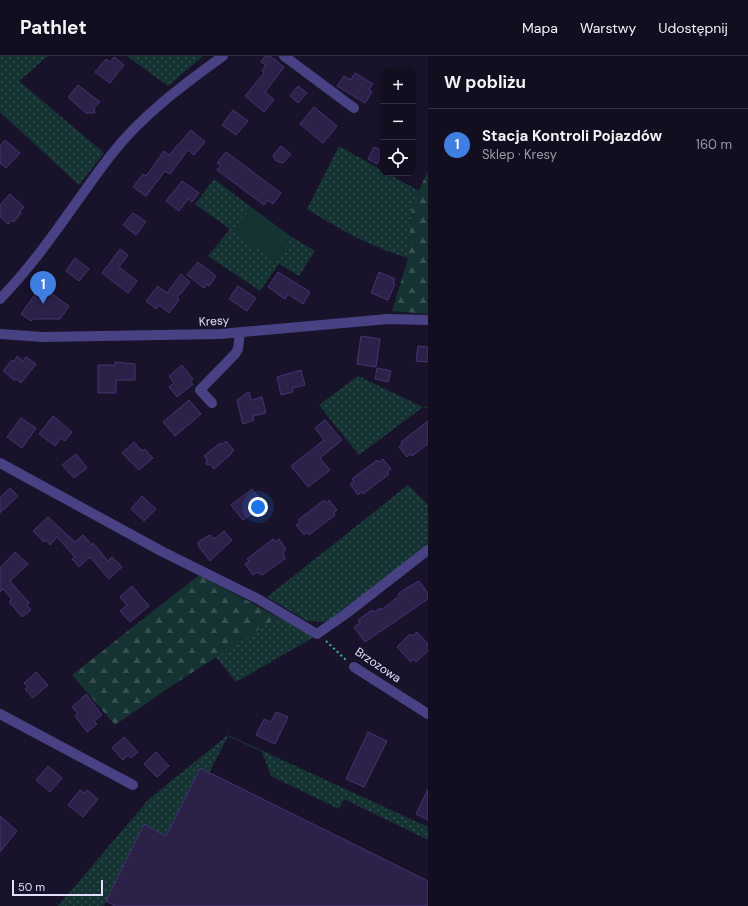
<!DOCTYPE html>
<html lang="pl">
<meta charset="utf-8">
<style>
:root{--surface:#120e20;--page:#1f1c2d;--text:#f1f3f6;--muted:#9c9ca5;--line:#312e3e;--accent:#d93025}
body{margin:0;font-family:"DM Sans",sans-serif;background:var(--page);color:var(--text)}
.controls{position:absolute;right:12px;top:12px;display:grid;overflow:hidden;border-radius:8px;box-shadow:0 2px 10px #0003}
.controls button{width:36px;height:36px;display:grid;place-items:center;padding:0;border:0;border-bottom:1px solid var(--line);background:var(--surface);color:var(--text);font:20px sans-serif}
.scale{position:absolute;left:12px;bottom:10px;width:91px;box-sizing:border-box;padding-left:4px;border:2px solid #e3defc;border-top:0;font-size:11px;line-height:14px;white-space:nowrap;color:#e3defc;-webkit-text-stroke:3px #18132a;paint-order:stroke}
.you{position:absolute;left:258px;top:451px;width:14px;height:14px;margin:-10px;border:3px solid #fff;border-radius:50%;background:#1a73e8;box-shadow:0 0 0 6px #1a73e833}
.badge{display:grid;place-items:center;width:26px;height:26px;border-radius:50%;background:var(--accent);color:#fff;font-size:13px;font-weight:700}
.pin{position:absolute;translate:-50% -33px;filter:drop-shadow(0 1px 2px #0008)}
.pin::after{content:'';position:absolute;top:21px;width:14px;height:12px;background:inherit;clip-path:polygon(0 0,100% 0,50% 100%)}
.list{margin:0;padding:0;list-style:none}
h2{display:flex;justify-content:space-between;align-items:center;height:52px;margin:0;padding:0 16px;font-size:17px}
h2 small{font-size:13px;font-weight:400;color:var(--muted)}
.list li{display:grid;grid-template-columns:26px 1fr auto;gap:12px;align-items:center;box-sizing:border-box;height:72px;padding:0 16px;border-top:1px solid var(--line)}
.list b{display:block;font-size:15px;white-space:nowrap}
.list p{margin:0;font-size:13px;white-space:nowrap;color:var(--muted)}
.list em{font-size:13px;font-style:normal;color:var(--muted)}
.icon{flex:none;width:22px;height:22px;fill:none;stroke:currentColor;stroke-width:2;stroke-linecap:round;stroke-linejoin:round}
.map{position:relative;flex:none;width:428px;height:850px;overflow:hidden}
header{display:flex;align-items:center;gap:24px;box-sizing:border-box;height:56px;padding:0 20px;background:var(--surface);border-bottom:1px solid var(--line)}
header strong{font-size:19px}
nav{display:flex;gap:22px;margin-inline-start:auto;font-size:14px}
main{display:flex}
aside{flex:1;background:var(--surface)}
.map>svg:first-child{display:block}
.grass{fill:url(#grass-dots)}
.forest{fill:url(#forest-firs)}
.garden{fill:#163333}
.building{fill:#2b2149;stroke:#443473}
.lines{fill:none;stroke-linecap:round;stroke-linejoin:round}
.path{stroke:#3bb4b2;stroke-width:2;stroke-dasharray:2 3;stroke-linecap:butt}
.minor{stroke:#484285;stroke-width:10}
.labels{text-anchor:middle;stroke-width:3.5;stroke-linejoin:round;paint-order:stroke}
.street-label{font-size:12px;fill:#e3defc;stroke:#18132a}
</style>
<header>
<strong>Pathlet</strong>
<nav><a>Mapa</a><a>Warstwy</a><a>Udostępnij</a></nav>
</header>
<main>
<div class="map">
<svg width="428" height="850" viewBox="0 0 428 850">
<defs>
<pattern id="grass-dots" width="8" height="8" patternUnits="userSpaceOnUse"><rect width="8" height="8" fill="#163333"/><path d="M2 2h.1M6 6h.1" fill="none" stroke="#385051" stroke-width="1.8" stroke-linecap="round"/></pattern>
<pattern id="forest-firs" width="22" height="20" patternUnits="userSpaceOnUse"><rect width="22" height="20" fill="#163333"/><path d="M5 1l3.5 6h-7zM16 11l3.5 6h-7z" fill="#385051"/></pattern>
</defs>
<rect width="100%" height="100%" fill="#18132a"/>
<path class="grass" d="M0 0H48L19 25 104 97 79 129 0 56Z
M127 0H203L168 30Z
M339 90 383 115V117H387L419 135 412 149 408 202C371 191 339 173 307 153Z
M214 123 251 151 233 175 275 205 292 181 315 195 299 220 279 208 260 235 208 200 230 173 195 148Z
M358 320 423 351H428V353L423 351 359 399 319 349Z
M408 429 428 449V489L338 559 324 566 307 565 267 541Z
M278 561 314 581 236 626 216 601Z
M228 679 428 771V784L344 743 339 753 271 720 262 696 228 680 209 717 200 712 166 780 144 768 104 850H58L149 743Z"/>
<path class="forest" d="M428 115V258L392 255 408 202 412 149Z
M199 519 278 561 170 631 115 669 72 619Z"/>
<path class="garden" d="M251 151 292 181 275 205 233 175Z"/>
<path class="building" d="M265 0H270L284 11 265 36 274 44 264 56 245 40 264 17 262 15 266 9 261 6Z
M114 1 124 9 110 27 95 16 106 3 110 6Z
M355 17 373 28 369 34 372 36 365 47 337 30 344 20 351 24Z
M78 29 100 46 94 52 95 57H86L68 41Z
M298 30 307 37 298 47 290 40Z
M314 51 337 70 323 87 300 68Z
M233 54 248 65 236 79 222 69Z
M191 74 205 86 194 99 188 94 170 118 165 115 146 140 133 131 143 118 146 120 164 95 169 99Z
M5 84 20 97 6 112 0 107V90Z
M281 90 291 98 283 107 276 105 273 99Z
M374 91 383 95 377 108 368 103Z
M226 96 281 137 273 148 268 144 264 149 217 114 221 109 217 107Z
M182 125 199 137 192 146 188 143 179 155 166 145Z
M10 138 24 151 20 155 21 157 14 166 12 164 8 168 0 161V149Z
M133 157 146 166 136 179 123 169Z
M120 193 128 199 119 211 137 225 128 237 102 217Z
M75 202 89 213 79 225 66 215Z
M198 206 216 220 209 230 206 228 204 232 187 219Z
M278 216 310 236 303 248 288 238 285 243 268 231Z
M379 216 395 223 393 227 395 228 388 244 371 237Z
M181 218 190 226 177 242 179 244 169 257 159 249 156 253 146 245 158 230 167 237Z
M41 230 69 250 60 263H33L31 265 21 258Z
M238 230 256 242 247 255 229 243Z
M361 280 380 283 376 311 357 308Z
M418 290 428 291V306L416 305Z
M17 300 23 305 26 301 36 308 21 327 16 323 14 324 3 315 12 304 14 306Z
M115 306 135 308V324H116V337H98V309H115Z
M182 309 193 323 190 325 193 328 177 341 169 331 174 327 169 320Z
M377 312 391 315 388 326 375 323Z
M301 314 305 329 292 332 293 336 281 339 277 321Z
M249 336 251 344 262 341 266 357 253 360 254 364 243 368 237 344Z
M189 344 201 358 175 380 163 366Z
M53 360 72 376 65 385 61 382 55 390 39 378Z
M21 362 36 372 22 392 7 381Z
M325 364 342 384 320 402 330 414 308 431 291 410 324 384 315 372Z
M428 365V388L412 400 410 398 407 401 399 391 402 388 401 386Z
M226 385 234 394 230 399 214 413 211 409 206 408 207 404 204 400 220 387 221 389Z
M134 386 142 395 145 393 153 402 139 414 122 397Z
M76 398 87 412 74 422 62 409Z
M383 403 391 413 387 416 389 418 363 438 361 436 358 439 350 428 354 425 352 423 377 404 379 406Z
M10 432 18 440 0 457V442Z
M252 433 262 446 253 453 255 455 243 464 231 449Z
M142 440 156 453 144 465 131 453Z
M324 444 326 447 329 444 337 454 334 457 335 459 309 479 308 476 304 479 296 469 300 466 298 464Z
M48 461 75 486 83 479 92 489 93 487 108 505 112 501 122 511 109 523 90 501 79 511 72 503 75 501 57 481 50 489 46 484 44 486 33 475Z
M224 475 232 484 210 505 199 491 198 486 210 479 214 483Z
M273 483 275 486 279 483 286 493 283 496 285 503 262 519 257 516 253 519 245 508 249 505 247 503Z
M15 496 28 508 10 525 29 547 27 549 31 554 22 561 9 546 12 543 3 533 0 536V512Z
M419 525 428 537V543L365 586 354 571 360 567 358 564 372 554 374 556 380 552 381 554 399 540 398 538 405 533Z
M132 530 149 550 130 566 120 555 127 549 120 541Z
M417 576 428 588V595L416 606 414 603 411 606 397 591 410 578 412 580Z
M36 616 48 629 33 642 25 633 28 631 24 627Z
M86 638 102 659 94 665 97 668 87 676 75 660 78 658 72 651Z
M276 656 288 661 275 688 256 679 264 663 271 666Z
M368 676 387 685 364 731 346 723Z
M124 681 138 696 131 702 128 699 123 704 112 692Z
M156 696 169 710 157 721 144 708Z
M48 710 62 722 50 736 36 724Z
M200 712 428 825V850H115L106 845 144 768 166 780Z
M428 733V764L416 758Z
M80 734 84 737 87 734 98 743 83 761 68 749Z
M0 760 17 775 0 796Z"/>
<g class="lines">
<path class="path" d="M326 585 346 604"/>
<path class="minor" d="M284 0 354 52
M0 243C43 199 74 147 111 99 141 60 183 29 223 0
M0 278 43 281 220 278 388 263 428 264
M212 347 200 334 235 298 238 293 240 276
M0 407 163 496 258 543 317 578 347 557 428 494
M354 611 428 658
M0 658 133 729"/>
</g>
<g class="labels">
<g class="street-label">
<text transform="translate(214 265) rotate(-3)" y="4">Kresy</text>
<text transform="translate(378 609) rotate(34)" y="4">Brzozowa</text>
</g>
</g>
</svg>
<div class="controls">
<button>+</button>
<button>−</button>
<button><svg class="icon" aria-label="locate" viewBox="0 0 24 24"><circle cx="12" cy="12" r="6"/><path d="M12 2v4M12 18v4M2 12h4M18 12h4"/></svg></button>
</div>
<div class="scale">50 m</div>
<div class="you"></div>
<div class="pin badge" style="left:43px;top:248px;background:#3f7fe0">1</div>
</div>
<aside>
<h2>W pobliżu<small></small></h2>
<ul class="list">
<li><span class="badge" style="background:#3f7fe0">1</span><div><b>Stacja Kontroli Pojazdów</b><p>Sklep · Kresy</p></div><em>160 m</em></li>
</ul>
</aside>
</main>
